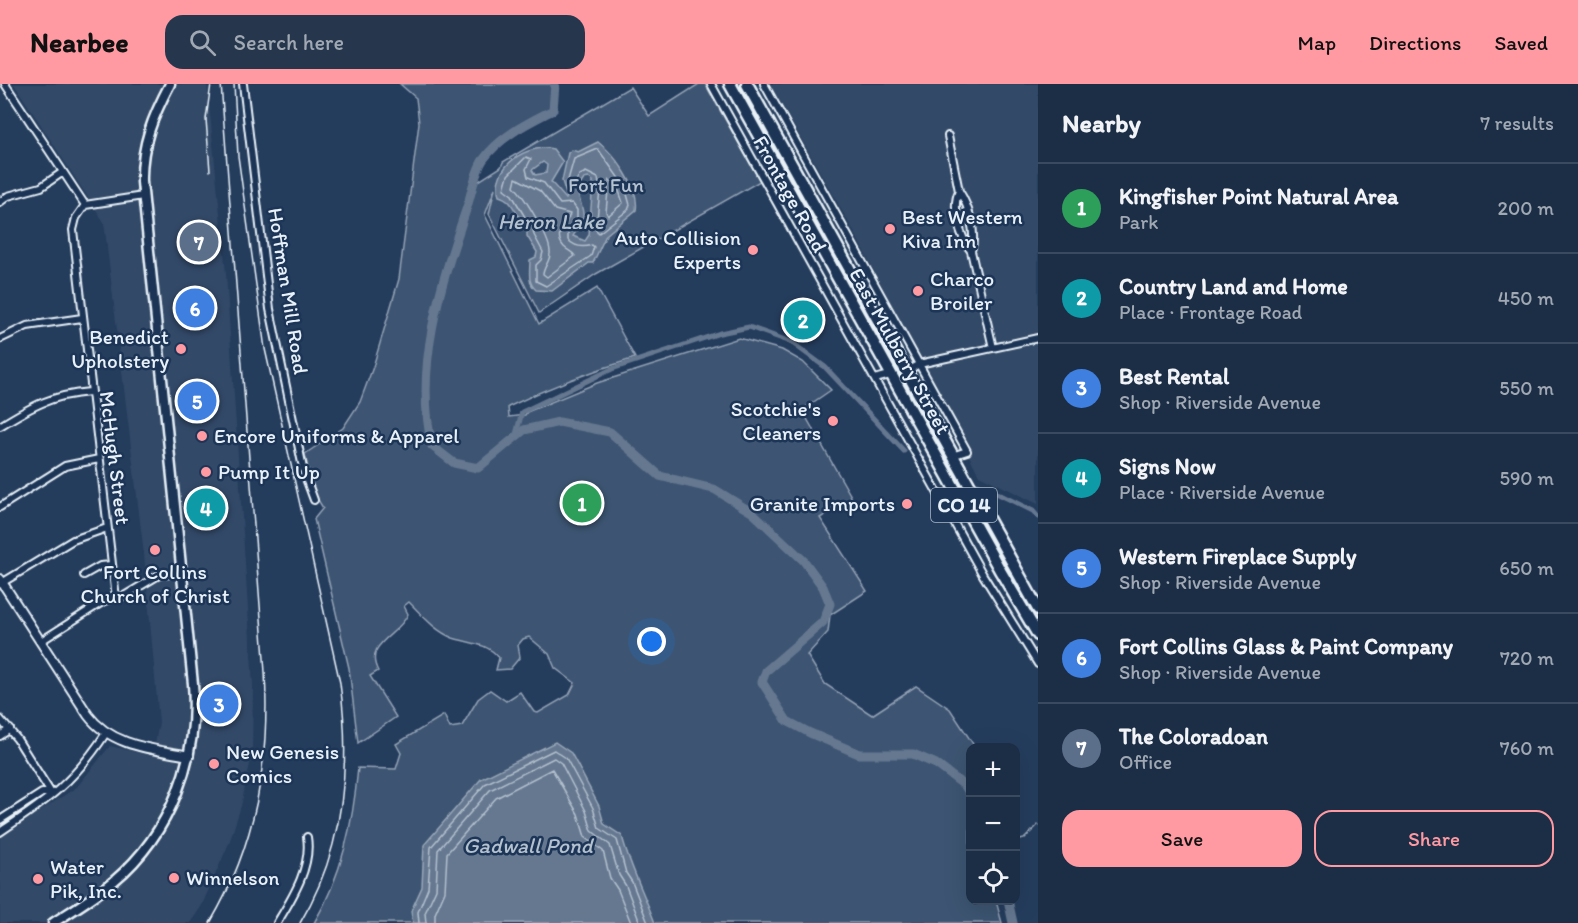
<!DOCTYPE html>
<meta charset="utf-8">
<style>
:root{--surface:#1c2e46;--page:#25364d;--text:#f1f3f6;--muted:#a0a8b3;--line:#3a4a5f;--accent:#ff9aa2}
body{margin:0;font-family:Itim,sans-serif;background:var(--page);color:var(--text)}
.controls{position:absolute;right:18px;bottom:18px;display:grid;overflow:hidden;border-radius:12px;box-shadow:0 6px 24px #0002}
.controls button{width:54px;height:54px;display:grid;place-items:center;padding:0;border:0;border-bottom:2px solid var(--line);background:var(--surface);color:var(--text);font:30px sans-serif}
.you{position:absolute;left:652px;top:558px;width:21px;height:21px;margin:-15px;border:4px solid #fff;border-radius:50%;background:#1a73e8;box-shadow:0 0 0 9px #1a73e833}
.badge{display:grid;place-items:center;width:39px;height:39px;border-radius:50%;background:var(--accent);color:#fff;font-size:20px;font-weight:700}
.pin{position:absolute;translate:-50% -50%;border:3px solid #fff;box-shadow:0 2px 6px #0006}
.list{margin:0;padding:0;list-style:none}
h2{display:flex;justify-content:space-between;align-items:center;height:78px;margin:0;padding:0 24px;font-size:26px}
h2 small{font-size:20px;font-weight:400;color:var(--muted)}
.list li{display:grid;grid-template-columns:39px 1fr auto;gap:18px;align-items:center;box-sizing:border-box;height:90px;padding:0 24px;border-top:2px solid var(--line)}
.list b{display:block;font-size:22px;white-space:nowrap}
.list p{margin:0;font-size:20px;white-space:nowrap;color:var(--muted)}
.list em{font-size:20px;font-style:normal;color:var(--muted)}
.actions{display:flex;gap:12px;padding:18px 24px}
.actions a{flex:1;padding:14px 0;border:2px solid var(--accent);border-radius:18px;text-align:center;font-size:21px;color:var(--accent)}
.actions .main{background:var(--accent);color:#111}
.icon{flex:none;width:33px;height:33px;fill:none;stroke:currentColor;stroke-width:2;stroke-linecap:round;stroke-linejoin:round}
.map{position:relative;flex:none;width:1038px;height:839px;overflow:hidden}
header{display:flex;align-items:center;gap:36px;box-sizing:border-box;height:84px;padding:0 30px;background:var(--accent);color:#111}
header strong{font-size:28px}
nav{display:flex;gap:33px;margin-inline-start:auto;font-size:21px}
.search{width:420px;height:54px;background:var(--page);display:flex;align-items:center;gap:15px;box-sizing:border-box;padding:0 21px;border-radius:18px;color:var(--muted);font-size:22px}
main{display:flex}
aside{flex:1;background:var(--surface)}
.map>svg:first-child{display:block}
.built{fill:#334a68}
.green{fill:#3e5472;stroke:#93a2b5;stroke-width:1.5}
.water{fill:#657890;stroke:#99a8ba;stroke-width:1.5;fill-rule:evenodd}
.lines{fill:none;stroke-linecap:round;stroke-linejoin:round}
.shore{stroke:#b4c1ce;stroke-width:1.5}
.stream{stroke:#99a8ba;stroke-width:1.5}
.canal{stroke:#657890;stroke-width:5}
.river{stroke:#657890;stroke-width:9}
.minor-casing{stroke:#e8f1f8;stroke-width:10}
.tertiary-casing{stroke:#e8f1f8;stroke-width:12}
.secondary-casing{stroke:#e8f1f8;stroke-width:13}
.trunk-casing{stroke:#e8f1f8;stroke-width:15}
.minor{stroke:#1d3557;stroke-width:6}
.tertiary{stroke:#1d3557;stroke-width:8}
.secondary{stroke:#1d3557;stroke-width:8}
.trunk{stroke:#1d3557;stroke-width:10}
.rail{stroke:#e8f1f8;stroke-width:1.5}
.poi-dot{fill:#ff9aa2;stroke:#1d3557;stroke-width:2}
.labels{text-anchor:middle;stroke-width:5;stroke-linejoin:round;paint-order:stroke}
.shield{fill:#1d3557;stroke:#abb9c8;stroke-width:1.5}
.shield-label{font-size:20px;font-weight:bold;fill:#e8f1f8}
.park-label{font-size:21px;fill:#b5c2d0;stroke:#1d3557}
.street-label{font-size:21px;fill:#e8f1f8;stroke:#1d3557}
.poi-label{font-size:21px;fill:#e8f1f8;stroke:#1d3557;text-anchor:start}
.water-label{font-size:22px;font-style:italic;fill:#b4c1ce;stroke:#1d3557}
</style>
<header>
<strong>Nearbee</strong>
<div class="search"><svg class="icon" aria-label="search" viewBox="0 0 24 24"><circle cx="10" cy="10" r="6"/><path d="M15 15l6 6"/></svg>Search here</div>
<nav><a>Map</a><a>Directions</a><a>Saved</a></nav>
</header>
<main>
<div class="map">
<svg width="1038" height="839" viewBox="0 0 1038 839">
<rect width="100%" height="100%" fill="#253d5d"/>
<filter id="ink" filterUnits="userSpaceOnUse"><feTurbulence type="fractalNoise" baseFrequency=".0167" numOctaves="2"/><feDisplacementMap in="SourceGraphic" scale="12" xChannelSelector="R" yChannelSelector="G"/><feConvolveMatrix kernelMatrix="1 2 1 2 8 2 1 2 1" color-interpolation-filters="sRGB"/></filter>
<g filter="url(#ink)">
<path class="built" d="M14 0H207L226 190 253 601 252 670 241 722 229 759 201 823 190 839H0V753L77 703 110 662 153 672 159 638 144 470 104 138Z
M770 0H1038V420L979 391 854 148Z"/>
<path class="green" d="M400 0H555L553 26C522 42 484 61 476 99L501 83 503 78 630 3 649 32 699 0H705L760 97 596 190 539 229 489 130 495 104 485 131 539 240 597 204 635 274C591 287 549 303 508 323L509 333 525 331 527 328 597 299 739 254 782 266 803 278 831 306 802 326 852 414 820 434 867 507 830 531 828 548 807 571 825 600 872 631 916 602 950 625 975 663 970 664V715L968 716 970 720V816L996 817 1002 839H314C342 792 353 739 358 684L396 685 401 669 396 660 444 631 450 644 462 642 478 615 490 606 506 617 520 608 534 628 538 629 569 611 575 599 555 584 549 570 529 553 523 555 518 561 520 573 510 585 496 586 499 574C488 559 469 559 453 554 435 547 422 531 409 518L404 522 408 530C399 552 363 559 378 587L370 592 396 633 358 659 349 584 314 435 323 424 312 406 305 370 343 344 360 318 373 283 399 195 419 39 416 14Z"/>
<path class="water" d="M598 58C615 71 640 103 636 126L606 151 593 179H589L552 207 536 206C527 198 530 188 530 176L536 173 537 168 527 152V143C515 133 515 116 499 112 491 83 527 59 553 65L563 78 551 98 566 115 567 113 562 97 568 69 572 66 578 68ZM543 78 547 81 546 89 535 91 532 86ZM589 94 593 97 589 151 585 157 573 152C575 147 582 144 583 137 586 120 571 112 584 95Z
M555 658 571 669 599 722 604 740 622 752C630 783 644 809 655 839H413L411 827 422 803 424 761 481 695Z"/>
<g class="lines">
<path class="shore" d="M598 65 625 103 630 121 628 126 599 149 596 146 600 105 598 94 586 88 580 91 573 101 568 96 574 75Z
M526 73 531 75 526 85 528 93 544 99 560 120 572 119 577 126V136L568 147V156C575 163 583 164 592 161L594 163 591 172 546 202 536 197V181L541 176 543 168 534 151 532 140 525 133 512 111 504 105 508 91Z
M516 94 540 107 555 126 570 130C567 141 552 149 564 163 568 167 572 167 575 172L547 193 543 190C544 182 551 176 550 168 550 154 524 112 514 102Z
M609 96 619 107 623 119 608 132 606 128Z
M419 839 418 828 428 804 431 763 485 700 554 666 566 674 593 724 599 744 617 756 626 789 632 798 648 839
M426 839 425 829 436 805 438 766 490 706 554 674 561 679 586 727 592 747 610 761 619 791 626 802 640 839
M435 839V830L445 807 447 769 496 714 552 685 578 730 585 753 603 767 610 794 618 806 631 839"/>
<path class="stream" d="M1016 757 1024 755 1038 741"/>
<path class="canal" d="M515 354 522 328 612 285 720 249 749 243 791 258 825 283 904 367
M978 400 1033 427 1038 433"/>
<path class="river" d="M555 0 553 26C528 39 500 52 483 76 474 90 471 113 465 129 440 203 414 283 432 362L454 379 478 384 524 346 559 338 610 348 660 392 714 405 753 429 804 477 823 503 830 520 823 538 766 587 762 598 787 637 810 649 859 670H913L936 680 965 702 970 710
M1008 816 1013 839"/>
<defs>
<path id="minor" d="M5 0 85 121
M243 0 270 225 304 389 314 416
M711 0 983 491 1038 580
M764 0 967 367 952 372
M948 52 959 107
M0 118 8 112 41 103 63 88
M971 167C977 150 969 122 959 107 951 123 960 153 971 167L993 264
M0 255 27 242 82 234
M906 288 919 280 1038 254
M875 295 890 291
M0 342C32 322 52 311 90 308
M0 423 65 382 99 375
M84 491 100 482 112 481
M0 500 73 456 107 444
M116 514 73 146 76 134 85 121 143 112
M41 557 104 517 124 512 159 491 182 489
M0 635 17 655 51 709
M0 652 10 645
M0 736 42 709H51
M0 748C47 717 75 697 106 649
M277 839C292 814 312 783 307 753"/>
<path id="tertiary" d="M0 495 88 631C111 662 153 665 189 672"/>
<path id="secondary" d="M53 839C73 826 95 813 114 797 171 749 199 674 193 600L142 98C141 61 153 32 170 0"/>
<path id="trunk" d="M730 0 1001 488 1038 551
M747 0 1038 525"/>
</defs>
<use href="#minor" class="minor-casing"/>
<use href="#tertiary" class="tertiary-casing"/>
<use href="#secondary" class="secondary-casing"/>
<use href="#trunk" class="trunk-casing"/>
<use href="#minor" class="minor"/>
<use href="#tertiary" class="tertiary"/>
<use href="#secondary" class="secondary"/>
<use href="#trunk" class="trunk"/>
<path class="rail" d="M234 0 238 72 265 265 340 599C351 681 344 766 300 839
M210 87 206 35 211 0
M210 839C256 761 270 678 265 588L221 0"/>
</g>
</g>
<g class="poi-dot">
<circle cx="890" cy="145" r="6"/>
<circle cx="753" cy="166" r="6"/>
<circle cx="918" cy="207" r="6"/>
<circle cx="181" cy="265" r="6"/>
<circle cx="833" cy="337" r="6"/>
<circle cx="202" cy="352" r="6"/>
<circle cx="206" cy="388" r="6"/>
<circle cx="907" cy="420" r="6"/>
<circle cx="155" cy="466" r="6"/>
<circle cx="214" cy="680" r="6"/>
<circle cx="174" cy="794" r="6"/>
<circle cx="38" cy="795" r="6"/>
</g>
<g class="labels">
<rect class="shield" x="931" y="404" width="66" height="34" rx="4.5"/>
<g class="shield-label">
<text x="964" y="428">CO 14</text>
</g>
<g class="park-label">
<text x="606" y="108">Fort Fun</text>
</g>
<g class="street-label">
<text transform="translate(790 110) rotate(61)" y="7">Frontage Road</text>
<text transform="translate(288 207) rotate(81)" y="7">Hoffman Mill Road</text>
<text transform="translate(900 267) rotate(61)" y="7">East Mulberry Street</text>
<text transform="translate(115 374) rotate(83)" y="7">McHugh Street</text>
</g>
<g class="poi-label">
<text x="902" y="140">Best Western<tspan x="902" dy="24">Kiva Inn</tspan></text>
<text x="741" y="161" text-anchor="end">Auto Collision<tspan x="741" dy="24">Experts</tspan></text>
<text x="930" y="202">Charco<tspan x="930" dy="24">Broiler</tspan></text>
<text x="169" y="260" text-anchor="end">Benedict<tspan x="169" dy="24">Upholstery</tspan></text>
<text x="821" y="332" text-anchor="end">Scotchie's<tspan x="821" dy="24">Cleaners</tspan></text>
<text x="214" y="359">Encore Uniforms &amp; Apparel</text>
<text x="218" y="395">Pump It Up</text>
<text x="895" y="427" text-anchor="end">Granite Imports</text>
<text x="155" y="495" text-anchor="middle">Fort Collins<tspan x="155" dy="24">Church of Christ</tspan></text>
<text x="226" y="675">New Genesis<tspan x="226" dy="24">Comics</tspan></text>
<text x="50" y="790">Water<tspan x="50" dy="24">Pik, Inc.</tspan></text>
<text x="186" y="801">Winnelson</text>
</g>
<g class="water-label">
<text x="551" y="145">Heron Lake</text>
<text x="528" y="769">Gadwall Pond</text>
</g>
</g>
</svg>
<div class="controls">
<button>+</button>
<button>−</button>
<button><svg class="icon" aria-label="locate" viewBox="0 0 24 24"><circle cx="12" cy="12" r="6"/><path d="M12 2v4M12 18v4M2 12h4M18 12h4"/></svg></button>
</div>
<div class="you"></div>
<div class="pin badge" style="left:582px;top:419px;background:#2e9e5b">1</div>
<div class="pin badge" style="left:803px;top:236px;background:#0f9aa8">2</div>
<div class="pin badge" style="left:219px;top:620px;background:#3f7fe0">3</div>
<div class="pin badge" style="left:206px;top:424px;background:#0f9aa8">4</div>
<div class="pin badge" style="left:197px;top:317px;background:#3f7fe0">5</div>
<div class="pin badge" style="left:195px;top:224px;background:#3f7fe0">6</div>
<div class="pin badge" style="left:199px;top:158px;background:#5c6f8a">7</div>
</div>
<aside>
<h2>Nearby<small>7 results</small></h2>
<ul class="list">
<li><span class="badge" style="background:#2e9e5b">1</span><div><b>Kingfisher Point Natural Area</b><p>Park</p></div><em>200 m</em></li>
<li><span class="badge" style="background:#0f9aa8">2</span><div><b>Country Land and Home</b><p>Place · Frontage Road</p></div><em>450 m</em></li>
<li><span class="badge" style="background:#3f7fe0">3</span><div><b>Best Rental</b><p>Shop · Riverside Avenue</p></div><em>550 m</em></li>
<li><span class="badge" style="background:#0f9aa8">4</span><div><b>Signs Now</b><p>Place · Riverside Avenue</p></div><em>590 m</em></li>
<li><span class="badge" style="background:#3f7fe0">5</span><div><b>Western Fireplace Supply</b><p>Shop · Riverside Avenue</p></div><em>650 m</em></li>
<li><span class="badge" style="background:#3f7fe0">6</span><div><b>Fort Collins Glass &amp; Paint Company</b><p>Shop · Riverside Avenue</p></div><em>720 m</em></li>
<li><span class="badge" style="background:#5c6f8a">7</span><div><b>The Coloradoan</b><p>Office</p></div><em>760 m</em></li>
</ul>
<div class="actions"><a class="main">Save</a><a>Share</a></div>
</aside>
</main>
